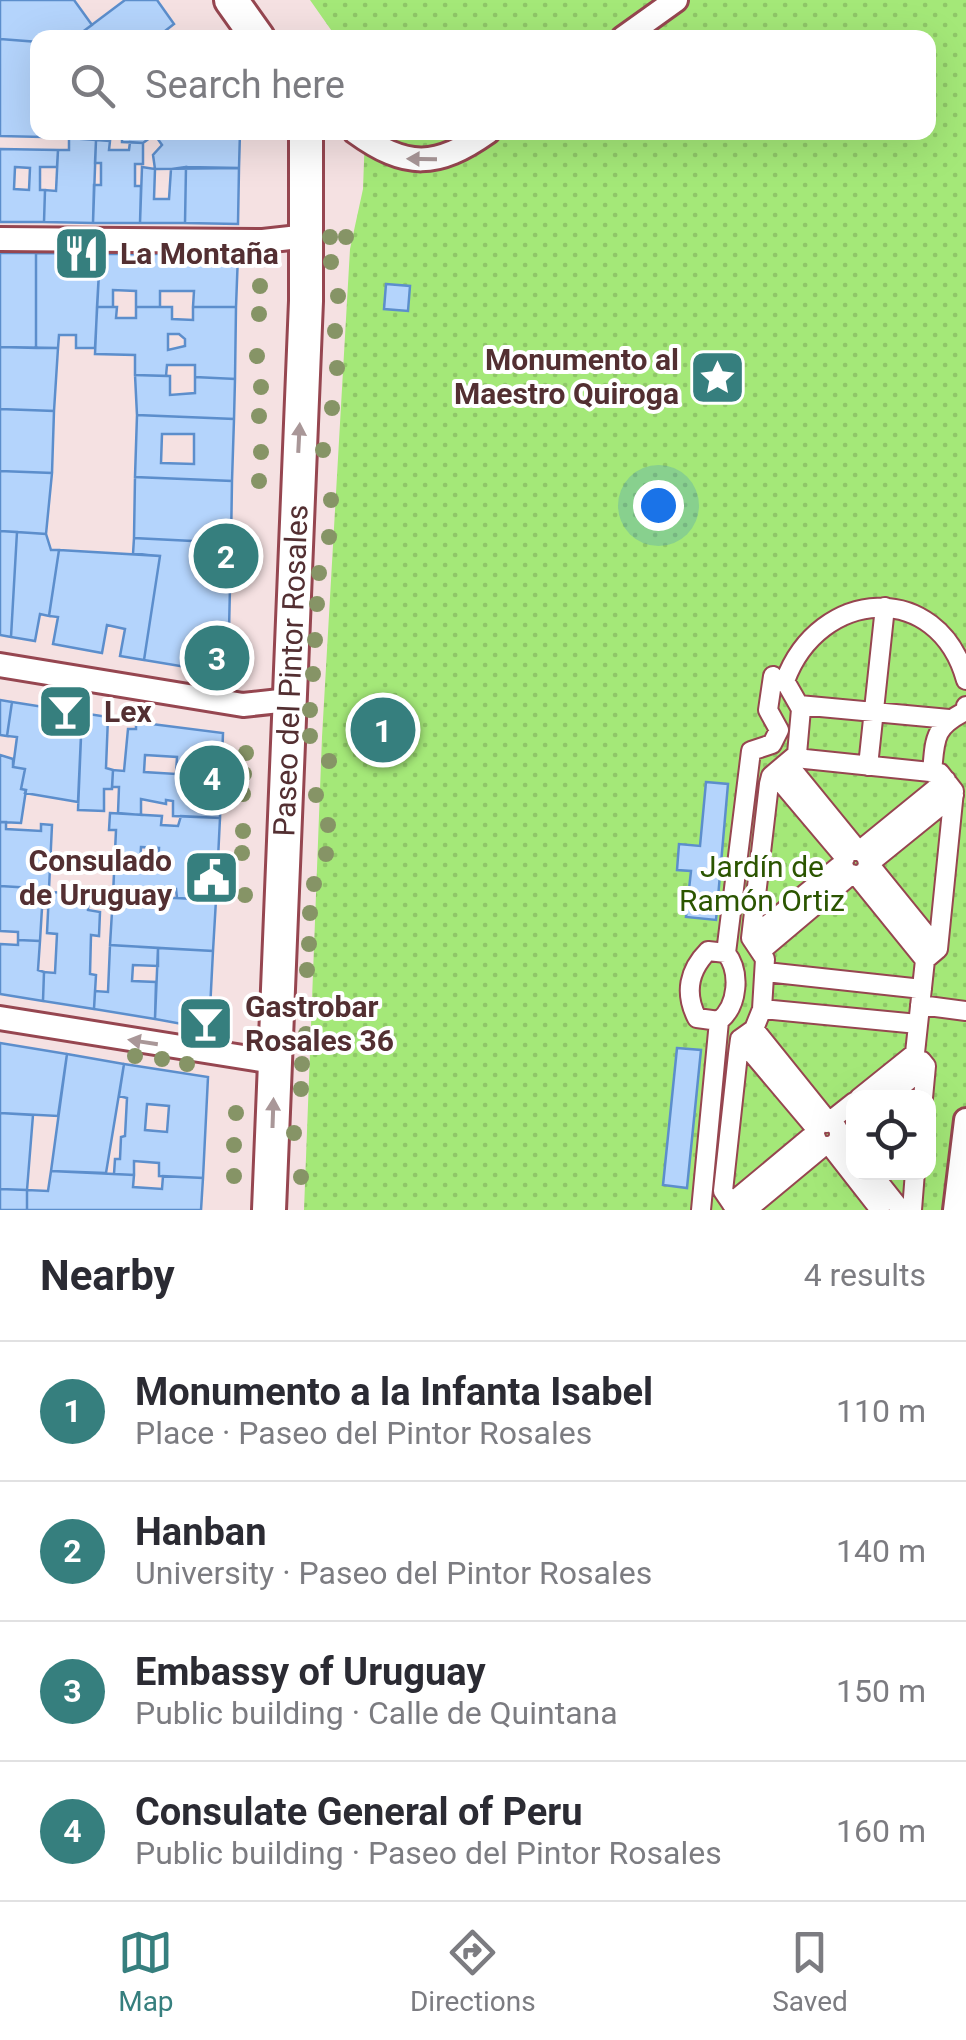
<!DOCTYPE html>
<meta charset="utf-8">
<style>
:root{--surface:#fff;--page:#f7f7f7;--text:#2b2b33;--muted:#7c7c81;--line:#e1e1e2;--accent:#367f7e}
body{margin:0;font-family:Roboto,sans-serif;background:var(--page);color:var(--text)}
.controls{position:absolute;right:30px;bottom:30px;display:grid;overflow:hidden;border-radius:20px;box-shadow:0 10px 40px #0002}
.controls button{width:90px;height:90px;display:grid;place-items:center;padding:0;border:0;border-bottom:2px solid var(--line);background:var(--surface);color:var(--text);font:50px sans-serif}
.you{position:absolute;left:658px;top:505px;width:35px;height:35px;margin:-25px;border:8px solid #fff;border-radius:50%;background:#1a73e8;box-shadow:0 0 0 15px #1a73e833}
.badge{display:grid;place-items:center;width:65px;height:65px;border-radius:50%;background:var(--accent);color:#fff;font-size:32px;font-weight:700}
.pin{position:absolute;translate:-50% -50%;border:5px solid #fff;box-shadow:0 2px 10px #0006}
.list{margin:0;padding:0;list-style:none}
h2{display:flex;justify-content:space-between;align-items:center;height:130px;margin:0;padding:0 40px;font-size:42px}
h2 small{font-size:32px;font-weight:400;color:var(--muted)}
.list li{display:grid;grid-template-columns:65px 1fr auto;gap:30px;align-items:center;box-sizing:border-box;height:140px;padding:0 40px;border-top:2px solid var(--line)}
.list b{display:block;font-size:38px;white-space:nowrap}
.list p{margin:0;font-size:32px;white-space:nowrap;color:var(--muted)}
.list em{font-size:32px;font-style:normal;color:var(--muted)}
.icon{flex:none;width:55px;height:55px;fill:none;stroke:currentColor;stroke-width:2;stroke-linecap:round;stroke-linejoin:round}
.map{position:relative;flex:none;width:966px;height:1210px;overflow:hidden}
.search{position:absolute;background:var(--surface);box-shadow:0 10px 40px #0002;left:30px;right:30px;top:30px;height:110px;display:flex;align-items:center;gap:25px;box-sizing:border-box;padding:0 35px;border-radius:20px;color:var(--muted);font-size:38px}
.sheet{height:690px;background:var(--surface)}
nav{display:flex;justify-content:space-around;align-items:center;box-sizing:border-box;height:140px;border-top:2px solid var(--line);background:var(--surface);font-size:28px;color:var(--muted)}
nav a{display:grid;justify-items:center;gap:5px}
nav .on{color:var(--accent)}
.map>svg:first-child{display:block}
.park{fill:url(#park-dots);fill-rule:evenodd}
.building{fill:#b4d4fc;stroke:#5c8ecc;stroke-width:2.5;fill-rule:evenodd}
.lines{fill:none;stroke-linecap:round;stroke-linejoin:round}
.pedestrian-casing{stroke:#964650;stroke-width:22}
.minor-casing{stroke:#964650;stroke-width:28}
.secondary-casing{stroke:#964650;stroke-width:38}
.pedestrian{stroke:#fff;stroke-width:18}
.minor{stroke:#fff;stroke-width:22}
.secondary{stroke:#fff;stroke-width:32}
.tree{fill:#869466}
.oneway{fill:#a99798}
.labels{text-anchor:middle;stroke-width:8;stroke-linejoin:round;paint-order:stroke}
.poi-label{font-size:30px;font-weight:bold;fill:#532f32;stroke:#fff;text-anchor:start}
.street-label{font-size:30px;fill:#532f32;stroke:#fff}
.park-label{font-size:30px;fill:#2b5500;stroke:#fff}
</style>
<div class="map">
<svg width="966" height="1210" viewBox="0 0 966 1210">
<defs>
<pattern id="park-dots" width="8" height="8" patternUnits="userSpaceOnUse" patternTransform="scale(2.5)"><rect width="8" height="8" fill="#a4e878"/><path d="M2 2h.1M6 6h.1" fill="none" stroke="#8fc768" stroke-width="1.8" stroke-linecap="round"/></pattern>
</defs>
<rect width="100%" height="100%" fill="#f5e1e2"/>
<path class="park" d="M310 0H966V1210H304L322 737 350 249 363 189 365 133 928 132V38L336 37ZM854 1098H928V1172H854Z"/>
<path class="building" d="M0 0H74L92 25 74 38H38V42L0 39Z
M125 0H157L174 24 156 38H84L81 33Z
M0 39 38 42V132H44L43 137 0 136Z
M122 132H158L143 143 122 142Z
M158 132H240L239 168 155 169 153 155 162 145 155 135Z
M69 138 96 140 93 223 44 222 45 190 56 191 58 150H69Z
M96 140 110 141 109 150H129L130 142 143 143V164H135V186H141L140 223H93L94 185H101V163H95Z
M0 149 58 150 57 167H40V190H45L44 222H0ZM15 167 30 168 29 190 14 189Z
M142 167 155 169 154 199H169L171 169 186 167 185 223H140Z
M186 167 239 168 238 224 185 223Z
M0 253H36V348L0 347Z
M36 253 100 254 95 348H76V335H59L58 348H36Z
M100 254H238L236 307H193L194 291H160V307H136V291L113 290V307H97Z
M386 284 410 286 408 311 384 309Z
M97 307H117L116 318H136V307H172V319L193 320V307H236L235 379 195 377V365H167L166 376 135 375V355L95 354ZM168 334H179L185 339V346L168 350Z
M0 347 58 348 54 411 0 409Z
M135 375 170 376V395L195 393V377L235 379 234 419 137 415Z
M0 409 54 411 52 473 0 471Z
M137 415 234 419 232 481 135 477ZM162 434H194V464L161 463Z
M0 471 52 473 46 534 0 531Z
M135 477 232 481 231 543 134 538Z
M0 531 17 532 11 637 0 635Z
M17 532 46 534 51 550H59L49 616 40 614 35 641 11 637Z
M134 538 231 543 228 674 144 660 160 556 133 554Z
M59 550 160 556 144 660 120 656 125 629 107 625 102 653 53 644 58 617 49 616Z
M0 700 12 702 7 736 0 735Z
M12 702 82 713 78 802 25 793 26 790 21 789 25 769 13 767 17 737 7 736Z
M82 713 108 717 106 768 113 770 112 789H104V811L78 810Z
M136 722 223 733 220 818 173 816V801L166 800V804L141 799V815L118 813 119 787H112L113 770 124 771 128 729H136ZM145 755 177 757 176 774 144 772Z
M0 755 13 759V767L25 769 21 789 26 790 21 823 0 822Z
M706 782 728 784 716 920 686 917 691 871 677 870 679 844 700 846Z
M110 813 162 816 161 825 178 826 181 816 220 818 216 900 177 898 176 889 159 888 158 897 113 895 116 830H109ZM141 847 159 848 158 866 140 864Z
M0 822H6V829L41 831V824L52 825 49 889 0 886Z
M0 886 49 889 48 908H42L40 941 18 940V932L0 931Z
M49 892 89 894 88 910 100 912 99 936 91 935 90 974 96 975 94 1009 43 1001 44 972 55 973 57 934 47 933Z
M113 895 216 900 213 951 110 945Z
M18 940 40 941 38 970 44 972 43 1001 0 994V944L18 945Z
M110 945 158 948V966L133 965 132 981 156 982 155 1019 94 1009 95 991 108 992Z
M158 948 213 951 209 1029 155 1019Z
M0 1043 67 1054 58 1116 0 1113Z
M677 1048 701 1050 687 1188 663 1185Z
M67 1054 124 1064 106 1173 51 1171Z
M124 1064 208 1077 203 1178 159 1176V1163L134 1161V1175L114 1174 115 1159H120L121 1137 125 1136 127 1098 119 1096ZM147 1104 169 1106 167 1132 145 1130Z
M0 1113 33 1115 27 1190 0 1189Z
M51 1171 134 1175 133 1187 162 1189 163 1176 203 1178 201 1210H27V1190L48 1191Z
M0 1189 27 1190V1210H0Z"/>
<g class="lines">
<defs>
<path id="pedestrian" d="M799 705 949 719
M796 755 805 759 940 773 954 791 938 949 925 960
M787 763 853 844 854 851
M868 766 885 607
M932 773C935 739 933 727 966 711V706
M774 774 845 858
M862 853 865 846 946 780
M867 860 875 859 954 795
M867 867 874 870 938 949
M751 938 769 784 771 776 797 754 801 709 785 681C819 588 938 579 966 680
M751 938 838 867 844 866
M762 950 852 874
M766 972 922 989
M920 1005 966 1011
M762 1009 918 1024
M719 1021 697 1018C684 993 689 970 708 951L726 953
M754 1029 824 1116 826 1123
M740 1039 816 1129
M922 1061 926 1066 923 1098
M859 1098 915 1053 925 960 861 881 860 874
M887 1098 926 1066
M815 1134a12 12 0 1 1 24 0a12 12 0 1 1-24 0Z
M833 1124 835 1117 854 1102
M838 1139 845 1141 854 1151
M830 1146 880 1210
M871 1172 898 1206
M731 1203 809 1138 816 1137
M701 1210 719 1021C738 1006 741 972 726 953L751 751 772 744 779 730 768 710 773 676
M736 1210 723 1191 738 1054 740 1039 754 1029 762 1009 765 959 751 938
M747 1210 824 1146
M912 1210 915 1172"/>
<path id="minor" d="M623 38 676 0
M355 132C406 169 437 168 488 132
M0 239 263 241 308 236
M0 665 243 705 289 700
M0 1018 274 1062
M955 1210 966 1120"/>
<g id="secondary">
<path d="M231 0 258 38"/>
<path id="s1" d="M269 1210 306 301V132"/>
</g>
</defs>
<use href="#pedestrian" class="pedestrian-casing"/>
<use href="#minor" class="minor-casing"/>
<use href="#secondary" class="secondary-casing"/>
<use href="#pedestrian" class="pedestrian"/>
<use href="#minor" class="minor"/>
<use href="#secondary" class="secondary"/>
</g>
<g class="tree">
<circle cx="330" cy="237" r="8"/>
<circle cx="346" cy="237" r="8"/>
<circle cx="331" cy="262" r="8"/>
<circle cx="260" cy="286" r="8"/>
<circle cx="338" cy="296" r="8"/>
<circle cx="259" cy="314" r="8"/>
<circle cx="335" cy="331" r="8"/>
<circle cx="257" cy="356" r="8"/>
<circle cx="337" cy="368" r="8"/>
<circle cx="261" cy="387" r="8"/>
<circle cx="332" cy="408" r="8"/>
<circle cx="259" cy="416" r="8"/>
<circle cx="323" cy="450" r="8"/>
<circle cx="261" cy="452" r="8"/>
<circle cx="259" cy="481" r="8"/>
<circle cx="331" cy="500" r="8"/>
<circle cx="329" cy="537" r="8"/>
<circle cx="319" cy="573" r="8"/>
<circle cx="317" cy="604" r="8"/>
<circle cx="315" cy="640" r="8"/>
<circle cx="313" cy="674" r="8"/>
<circle cx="310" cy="710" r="8"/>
<circle cx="310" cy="736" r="8"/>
<circle cx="246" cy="753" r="8"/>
<circle cx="329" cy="761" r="8"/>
<circle cx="244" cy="774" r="8"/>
<circle cx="243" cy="794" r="8"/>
<circle cx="316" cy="795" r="8"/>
<circle cx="328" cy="825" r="8"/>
<circle cx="243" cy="831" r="8"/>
<circle cx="242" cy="853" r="8"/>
<circle cx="326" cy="854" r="8"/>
<circle cx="314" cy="884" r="8"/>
<circle cx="245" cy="895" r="8"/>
<circle cx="310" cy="913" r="8"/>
<circle cx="309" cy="944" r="8"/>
<circle cx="307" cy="970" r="8"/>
<circle cx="304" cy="1006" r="8"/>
<circle cx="306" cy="1034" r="8"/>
<circle cx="135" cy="1056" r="8"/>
<circle cx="162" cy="1059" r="8"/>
<circle cx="187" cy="1064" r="8"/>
<circle cx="302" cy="1064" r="8"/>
<circle cx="301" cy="1089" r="8"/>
<circle cx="236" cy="1113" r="8"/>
<circle cx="294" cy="1133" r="8"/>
<circle cx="234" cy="1145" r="8"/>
<circle cx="234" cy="1176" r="8"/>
<circle cx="301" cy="1177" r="8"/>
</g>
<defs><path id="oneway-solid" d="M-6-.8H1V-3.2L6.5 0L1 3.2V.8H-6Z" transform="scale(2.5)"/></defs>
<g class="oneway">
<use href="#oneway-solid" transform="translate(422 159) rotate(-179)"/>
<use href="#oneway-solid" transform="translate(299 438) rotate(-87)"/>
<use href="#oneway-solid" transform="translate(143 1042) rotate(-171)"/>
<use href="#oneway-solid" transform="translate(273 1113) rotate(-88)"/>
</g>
<defs>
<symbol id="restaurant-square" viewBox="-11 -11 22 22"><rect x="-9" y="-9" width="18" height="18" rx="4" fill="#367f7e" stroke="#fff"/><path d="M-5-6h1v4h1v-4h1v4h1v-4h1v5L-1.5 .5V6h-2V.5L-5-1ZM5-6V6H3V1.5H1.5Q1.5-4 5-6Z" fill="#fff"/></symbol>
<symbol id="sight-square" viewBox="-11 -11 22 22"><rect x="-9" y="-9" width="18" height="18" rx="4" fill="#367f7e" stroke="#fff"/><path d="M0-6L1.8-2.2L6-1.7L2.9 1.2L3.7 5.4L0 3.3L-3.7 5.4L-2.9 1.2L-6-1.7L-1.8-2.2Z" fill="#fff"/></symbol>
<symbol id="bar-square" viewBox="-11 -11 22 22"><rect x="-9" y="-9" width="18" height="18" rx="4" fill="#367f7e" stroke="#fff"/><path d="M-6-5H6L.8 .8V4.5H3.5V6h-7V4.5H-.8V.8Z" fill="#fff"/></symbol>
<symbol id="civic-square" viewBox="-11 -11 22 22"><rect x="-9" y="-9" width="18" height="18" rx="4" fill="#367f7e" stroke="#fff"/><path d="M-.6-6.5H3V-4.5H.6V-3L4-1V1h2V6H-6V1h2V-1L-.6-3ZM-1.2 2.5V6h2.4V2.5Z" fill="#fff"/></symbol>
</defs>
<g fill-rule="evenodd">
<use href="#restaurant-square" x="50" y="222" width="63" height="63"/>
<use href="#sight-square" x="686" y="346" width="63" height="63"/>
<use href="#bar-square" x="34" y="680" width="63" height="63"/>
<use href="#civic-square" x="180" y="846" width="63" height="63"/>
<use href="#bar-square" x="174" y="992" width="63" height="63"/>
</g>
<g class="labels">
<g class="poi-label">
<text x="120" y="264">La Montaña</text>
<text x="679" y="370" text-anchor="end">Monumento al<tspan x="679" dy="34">Maestro Quiroga</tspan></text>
<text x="104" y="722">Lex</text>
<text x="172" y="871" text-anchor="end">Consulado<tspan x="172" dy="34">de Uruguay</tspan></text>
<text x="245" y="1017">Gastrobar<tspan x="245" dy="34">Rosales 36</tspan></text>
</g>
<g class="street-label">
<text dy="10" stroke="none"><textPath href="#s1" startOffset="540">Paseo del Pintor Rosales</textPath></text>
</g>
<g class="park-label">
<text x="762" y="877">Jardín de<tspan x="762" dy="34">Ramón Ortiz</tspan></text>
</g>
</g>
</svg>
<div class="controls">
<button><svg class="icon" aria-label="locate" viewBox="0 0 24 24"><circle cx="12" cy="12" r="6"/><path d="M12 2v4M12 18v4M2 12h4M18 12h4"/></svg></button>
</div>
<div class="you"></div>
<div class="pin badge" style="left:383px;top:730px">1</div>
<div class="pin badge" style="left:226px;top:556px">2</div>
<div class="pin badge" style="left:217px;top:658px">3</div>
<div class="pin badge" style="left:212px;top:778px">4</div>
<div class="search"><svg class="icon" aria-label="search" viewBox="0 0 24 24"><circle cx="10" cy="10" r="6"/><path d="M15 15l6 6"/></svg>Search here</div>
</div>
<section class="sheet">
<h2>Nearby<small>4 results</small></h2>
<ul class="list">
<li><span class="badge">1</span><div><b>Monumento a la Infanta Isabel</b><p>Place · Paseo del Pintor Rosales</p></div><em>110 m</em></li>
<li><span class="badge">2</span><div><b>Hanban</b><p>University · Paseo del Pintor Rosales</p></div><em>140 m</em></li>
<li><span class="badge">3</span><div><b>Embassy of Uruguay</b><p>Public building · Calle de Quintana</p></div><em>150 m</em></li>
<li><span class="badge">4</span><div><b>Consulate General of Peru</b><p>Public building · Paseo del Pintor Rosales</p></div><em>160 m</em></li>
</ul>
</section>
<nav>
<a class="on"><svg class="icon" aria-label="map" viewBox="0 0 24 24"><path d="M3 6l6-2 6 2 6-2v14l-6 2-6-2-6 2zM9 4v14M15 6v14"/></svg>Map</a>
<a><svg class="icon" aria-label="directions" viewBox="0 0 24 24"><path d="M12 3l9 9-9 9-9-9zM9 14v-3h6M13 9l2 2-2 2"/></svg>Directions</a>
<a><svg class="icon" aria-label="saved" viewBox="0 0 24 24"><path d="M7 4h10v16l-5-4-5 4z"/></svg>Saved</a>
</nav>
